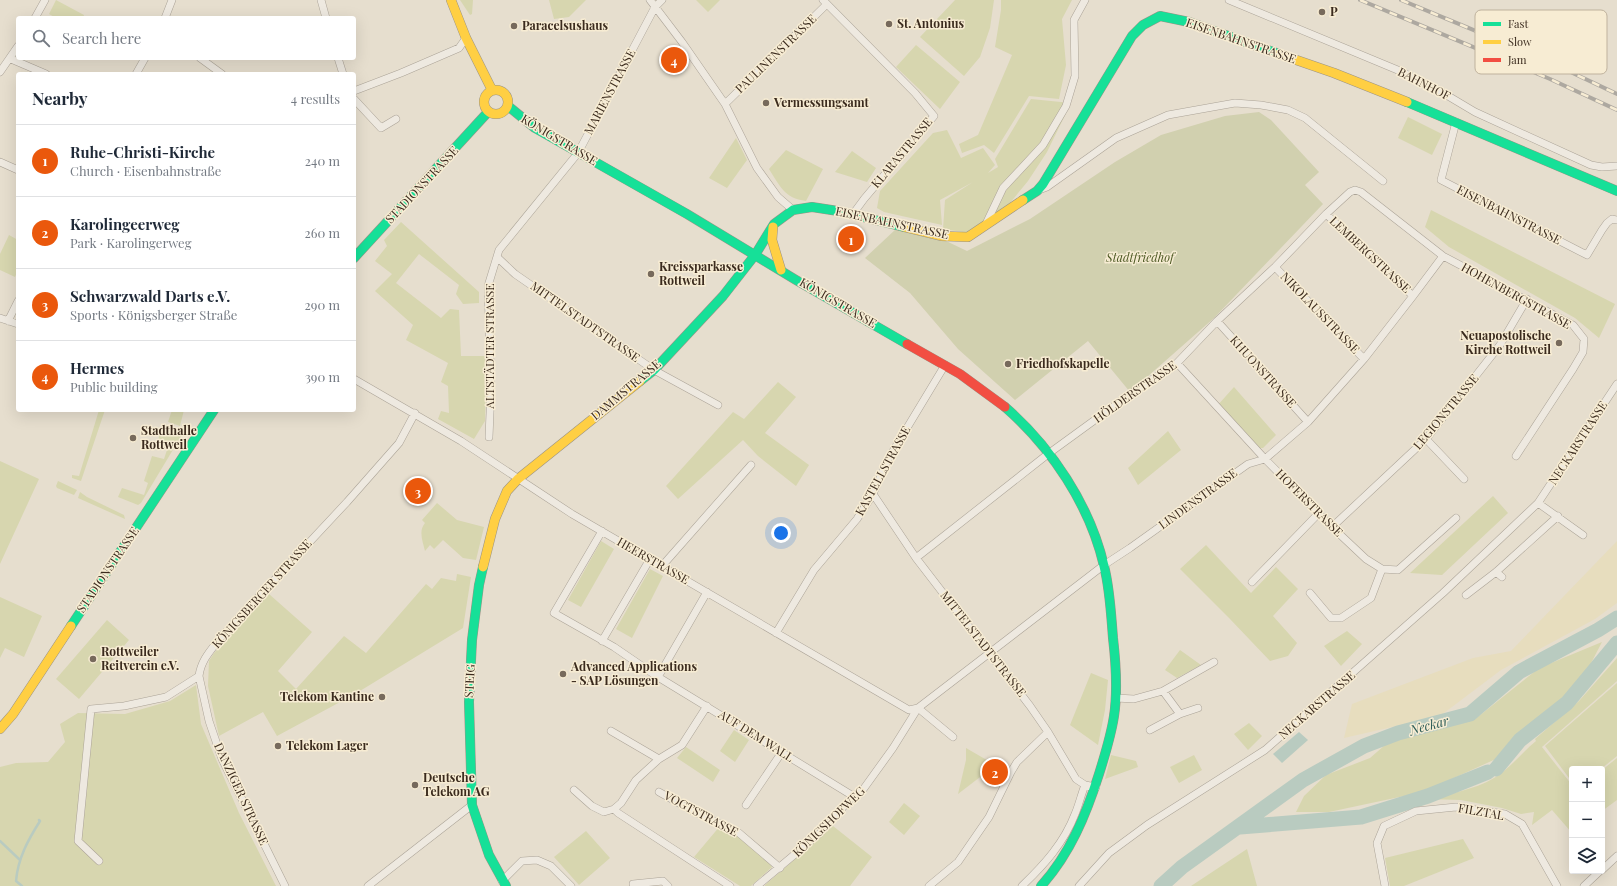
<!DOCTYPE html>
<meta charset="utf-8">
<style>
:root{--surface:#fff;--page:#f6f6f7;--text:#1f2937;--muted:#747a83;--line:#e0e1e3;--accent:#ea580c}
body{margin:0;font-family:"Playfair Display",serif;background:var(--page);color:var(--text)}
.controls{position:absolute;right:12px;bottom:12px;display:grid;overflow:hidden;border-radius:4px;box-shadow:0 4px 16px #0002}
.controls button{width:36px;height:36px;display:grid;place-items:center;padding:0;border:0;border-bottom:1px solid var(--line);background:var(--surface);color:var(--text);font:20px sans-serif}
.you{position:absolute;left:781px;top:533px;width:14px;height:14px;margin:-10px;border:3px solid #fff;border-radius:50%;background:#1a73e8;box-shadow:0 0 0 6px #1a73e833}
.badge{display:grid;place-items:center;width:26px;height:26px;border-radius:50%;background:var(--accent);color:#fff;font-size:13px;font-weight:700}
.pin{position:absolute;translate:-50% -50%;border:2px solid #fff;box-shadow:0 1px 4px #0006}
.list{margin:0;padding:0;list-style:none}
h2{display:flex;justify-content:space-between;align-items:center;height:52px;margin:0;padding:0 16px;font-size:17px}
h2 small{font-size:13px;font-weight:400;color:var(--muted)}
.list li{display:grid;grid-template-columns:26px 1fr auto;gap:12px;align-items:center;box-sizing:border-box;height:72px;padding:0 16px;border-top:1px solid var(--line)}
.list b{display:block;font-size:15px;white-space:nowrap}
.list p{margin:0;font-size:13px;white-space:nowrap;color:var(--muted)}
.list em{font-size:13px;font-style:normal;color:var(--muted)}
.icon{flex:none;width:22px;height:22px;fill:none;stroke:currentColor;stroke-width:2;stroke-linecap:round;stroke-linejoin:round}
.map{position:relative;flex:none;width:1617px;height:886px;overflow:hidden}
.search{position:absolute;background:var(--surface);box-shadow:0 4px 16px #0002;left:16px;top:16px;width:340px;height:44px;display:flex;align-items:center;gap:10px;box-sizing:border-box;padding:0 14px;border-radius:4px;color:var(--muted);font-size:15px}
.panel{position:absolute;background:var(--surface);box-shadow:0 4px 16px #0002;left:16px;top:72px;width:340px;height:340px;border-radius:4px}
.map>svg:first-child{display:block}
.farmland{fill:#e7ddbe}
.green{fill:#d7d6af}
.cemetery{fill:#d1d0af}
.water{fill:#b9cbc0}
.lines{fill:none;stroke-linecap:round;stroke-linejoin:round}
.stream{stroke:#b9cbc0;stroke-width:2.5}
.river{stroke:#b9cbc0;stroke-width:15}
.street-casing{stroke:#aba397;stroke-width:8}
.fast-casing{stroke:#9b9386;stroke-width:10}
.slow-casing{stroke:#9b9386;stroke-width:10}
.jam-casing{stroke:#9b9386;stroke-width:10}
.street{stroke:#eee9e0;stroke-width:7}
.fast{stroke:#16e098;stroke-width:9}
.slow{stroke:#ffcf43;stroke-width:9}
.jam{stroke:#f24e42;stroke-width:9}
.rail-casing{stroke:#ada8a0;stroke-width:4}
.rail{stroke:#f7ecd3;stroke-width:2.5;stroke-dasharray:8;stroke-linecap:butt}
.poi-dot{fill:#776a5c;stroke:#f7ecd3;stroke-width:1.5}
.labels{text-anchor:middle;stroke-width:3;stroke-linejoin:round;paint-order:stroke}
.poi-label{font-size:12px;font-weight:bold;fill:#3b2b1e;stroke:#f7ecd3;text-anchor:start}
.street-label{font-size:12px;fill:#3b2b1e;stroke:#f7ecd3}
.park-label{font-size:12px;font-style:italic;fill:#4d5923;stroke:#f7ecd3}
.water-label{font-size:13px;font-style:italic;fill:#2c5c57;stroke:#f7ecd3}
.key{fill:#f7ecd3;stroke:#bfb29d;stroke-width:1}
.key-label{font-size:11px;fill:#3b2b1e}
</style>
<div class="map">
<svg width="1617" height="886" viewBox="0 0 1617 886">
<rect width="100%" height="100%" fill="#e6dece"/>
<path class="farmland" d="M1617 541V603L1595 619 1501 670 1440 716 1344 738 1352 704 1473 658 1511 651Z"/>
<path class="green" d="M56 0 84 15 83 18H56L49 14Z
M460 0H473L472 14 470 15Z
M549 0H586L569 17 554 19Z
M696 0H720L708 12Z
M955 0H994L990 28 980 57 964 76 920 37Z
M1001 0H1072L1062 19 1066 65 1059 99 1029 96 994 153 984 145 962 153 959 144 978 135 1012 55 995 47 1001 10Z
M916 45 960 82 940 109 896 67Z
M1031 99 1071 103 1047 152 1028 181 1005 209 969 233 943 229 945 200 973 182 940 200 942 225 884 212 877 208 880 191 933 133 947 130 961 158 983 148 995 165 988 173 998 167 995 159Z
M1408 117 1442 134 1432 155 1398 138Z
M736 138 747 160 727 188 709 178Z
M786 150 823 169 806 201C784 198 780 186 769 169Z
M852 151 876 168 867 182 835 172Z
M1431 210 1615 304 1599 338 1575 318 1449 247 1425 227Z
M401 222 479 292V303L463 304 456 294 459 285 419 254 396 283 441 318 450 309 459 310 461 356H487L485 421 474 439 438 419 441 411 449 413 448 386 441 382 448 363 406 340 413 325 375 291 392 274 375 261 387 246 384 240Z
M9 235 18 240V270L15 277 0 270V254Z
M778 382 796 397 765 433 809 465 796 486 758 456 743 440 678 499 666 486 733 412 744 419Z
M1234 387 1276 435 1263 448H1258L1217 406Z
M99 410H105L81 481 72 478V475L79 476Z
M172 410H184L180 426 168 422Z
M162 427 183 433 141 503 138 505 118 497 122 488 144 495 148 483 144 481 152 456 164 459 169 444 158 440Z
M1168 431 1181 450 1138 485 1128 468Z
M0 461 39 479 0 564Z
M58 481 77 490 74 495 57 488 56 486Z
M80 492 87 497 124 515 125 519 78 498Z
M1493 496 1508 513 1442 575 1410 573Z
M437 503 457 520 484 527 476 560 463 558 443 540 434 549 430 545 425 551C423 542 418 531 425 523L422 520Z
M601 541 614 549 581 607 568 600Z
M1206 545 1251 593 1276 567 1298 589 1273 616 1297 643 1288 656 1270 661 1230 619 1180 569Z
M650 569 663 576 632 638 616 629Z
M457 574 471 577 463 628 355 694 277 736 263 712 219 736 208 686 209 661 214 653 269 594 312 632 278 671 296 689 344 636 366 653 426 584 432 589 441 578 456 581Z
M0 597 42 616 24 657 5 648 0 658Z
M107 620 129 640 79 699 56 679Z
M1347 631 1362 644 1341 666 1324 646Z
M1602 642 1589 667 1569 693 1543 715 1498 758 1423 792 1329 812H1296L1304 796 1326 775 1370 758 1392 739 1479 716 1539 668Z
M1180 650 1201 665 1177 678 1165 670Z
M1617 658V681L1542 747 1572 785V833L1552 810 1532 825 1534 812 1521 814 1502 808 1461 800 1425 799C1448 794 1474 790 1494 778 1511 768 1522 752 1536 741L1535 739 1579 701Z
M1091 673 1108 680 1105 710 1098 745 1070 725Z
M1617 683V756L1601 769H1572V782L1545 746Z
M196 685 201 724 239 813 276 886H0V767L16 763 48 762 65 742 60 724 78 713 125 714 170 701Z
M1249 723 1262 736 1248 750 1234 734Z
M734 730 749 740 735 762 720 751Z
M686 747 720 770 713 782 677 758Z
M966 748 1004 770 998 782 984 774 958 794 966 760Z
M1111 755 1136 761 1138 767 1105 779Z
M1194 755 1202 770 1179 783 1170 767Z
M1617 758V800L1602 811V770Z
M904 803 920 816 904 835 889 822Z
M720 826 737 835 769 861 772 867 751 886H740L694 857Z
M833 826 872 857 850 886H765V885Z
M586 831 610 858 579 885 554 857Z
M1463 839 1474 858 1404 886H1390L1385 858Z
M1247 849 1257 886H1191Z"/>
<path class="cemetery" d="M1259 112 1271 120 1319 172 1305 185 1323 204 1214 318 1130 392 1088 341 1015 400 958 349 910 293 865 258 896 229 944 240 967 251 1030 219 1115 162 1161 135 1225 116Z"/>
<path class="water" d="M1299 732 1308 740 1282 763 1273 754Z"/>
<g class="lines">
<path class="stream" d="M0 841 20 860
M22 886 16 881C18 858 28 840 40 821L39 820"/>
<path class="river" d="M1496 769 1520 740 1567 703 1617 643
M1240 827 1361 817 1428 796 1488 772
M1161 886 1182 867 1303 780 1364 746 1398 733 1470 714 1519 672 1598 630 1617 618"/>
<defs>
<path id="street" d="M321 0 326 18
M650 0 682 42 725 104 757 168 778 197 793 210
M823 0 915 93 934 116 864 199 853 214
M1229 0 1400 71 1438 90 1475 112 1591 165 1602 167 1617 166
M35 18 45 0
M165 18 172 0
M200 58 222 74
M338 58 343 74
M11 59 46 74
M0 72 18 46
M136 74 145 58
M354 91 401 73 459 48 466 38
M354 99 381 128 396 119
M725 104 827 4
M1456 122 1441 180 1587 255 1602 230 1607 223 1612 219 1617 220
M0 162 18 170
M1039 190 1047 187 1116 138 1168 115 1235 103 1261 105 1288 110 1305 118 1383 181
M1326 214 1413 296
M985 226 1003 188 1043 145 1066 106 1075 76 1074 20 1085 0
M497 257 515 274 654 370 718 405
M1275 267 1364 359
M0 318 18 324
M8 321 18 301
M1217 321 1308 422
M1177 363 1265 459 1332 527 1366 559 1382 569 1398 570 1456 518
M354 379 461 441 572 514 909 710 918 708
M489 437 491 389 488 286 499 250 578 153 655 7 662 0
M1426 439 1464 479
M873 494 916 558 1030 706 1048 732 1076 779 1085 785 1096 787
M1538 503 1583 535
M1332 527 1426 439 1500 345 1527 299
M602 531 554 613 614 647 658 677 853 796
M916 558 1048 454 1136 390 1177 363 1217 321 1275 267 1326 214 1350 192 1355 190 1361 192 1443 256 1573 325 1584 339 1583 352 1573 369 1516 456
M662 566 751 465
M1496 572 1502 577
M1252 582 1319 513
M1310 593 1331 618H1341L1371 598 1382 569
M1466 595 1496 572 1558 516
M776 633 814 570 857 519 873 494 887 461 945 365
M602 641 650 559
M658 677 707 592
M1163 691 1180 714
M1116 698 1134 699 1163 691 1214 662
M918 708 953 737
M1150 730 1180 714 1198 708
M611 731 659 759
M574 790 592 806 604 812 614 809 621 803 636 780 659 759 682 745 707 706
M659 792 693 811 739 833 780 868
M746 805 782 752
M614 809 618 813 730 886
M99 861 78 841 91 709 124 706 166 697 199 676
M1602 870 1617 856
M502 881 522 861 537 860 551 866 571 886
M633 884 663 881 668 886
M285 886 222 759 209 721 199 676C201 660 211 650 221 637L347 502 399 443 415 413
M368 886 472 805
M757 886 819 834 853 796 862 791 893 748 918 708 1104 565 1130 548 1248 464 1265 459 1308 422 1364 359 1413 296 1443 256
M929 886 958 862 989 817 1011 772 1017 762 1048 732
M1022 886C1044 865 1064 843 1075 814 1079 805 1081 795 1085 785
M1079 886 1109 853 1147 825 1265 750 1443 593 1538 503 1617 384
M1385 886 1377 843 1384 826 1416 811 1456 807 1505 814 1522 824 1557 886
M1584 886 1600 871"/>
<path id="fast" d="M1407 102 1617 191
M508 106 535 128 687 214 796 280 907 344
M1023 200 1037 191 1043 184 1132 36 1143 25 1160 16 1189 22 1279 54
M354 258 488 112
M640 381 654 370 723 296 755 255 774 224 793 210 812 207 838 211 904 227
M1005 407C1051 447 1090 505 1104 566 1110 589 1111 614 1113 638 1116 664 1118 690 1114 716 1111 736 1105 755 1099 774 1086 815 1070 854 1041 886
M483 567 479 585 472 640 469 702 472 805 489 855 506 886
M71 626 214 410"/>
<path id="slow" d="M451 0 466 38 492 90
M1279 54 1334 73 1407 102
M484 102a12 12 0 1 1 24 0a12 12 0 1 1-24 0Z
M773 227 772 240 781 270
M904 227 941 236 968 237 1023 200
M483 567 495 519 507 491 518 479 640 381
M0 729 13 714 71 626"/>
<path id="jam" d="M907 344 960 374 1005 407"/>
</defs>
<use href="#street" class="street-casing"/>
<use href="#fast" class="fast-casing"/>
<use href="#slow" class="slow-casing"/>
<use href="#jam" class="jam-casing"/>
<use href="#street" class="street"/>
<use href="#fast" class="fast"/>
<use href="#slow" class="slow"/>
<use href="#jam" class="jam"/>
<defs>
<path id="rail" d="M1360 0 1550 79 1617 110
M1401 0 1541 58 1617 94"/>
</defs>
<use href="#rail" class="rail-casing"/>
<use href="#rail" class="rail"/>
</g>
<g class="poi-dot">
<circle cx="1322" cy="12" r="4"/>
<circle cx="889" cy="24" r="4"/>
<circle cx="514" cy="26" r="4"/>
<circle cx="766" cy="103" r="4"/>
<circle cx="651" cy="274" r="4"/>
<circle cx="1559" cy="343" r="4"/>
<circle cx="1008" cy="364" r="4"/>
<circle cx="133" cy="438" r="4"/>
<circle cx="93" cy="659" r="4"/>
<circle cx="563" cy="674" r="4"/>
<circle cx="382" cy="697" r="4"/>
<circle cx="278" cy="746" r="4"/>
<circle cx="415" cy="785" r="4"/>
</g>
<g class="labels">
<g class="poi-label">
<text x="1330" y="16">P</text>
<text x="897" y="28">St. Antonius</text>
<text x="522" y="30">Paracelsushaus</text>
<text x="774" y="107">Vermessungsamt</text>
<text x="659" y="271">Kreissparkasse<tspan x="659" dy="14">Rottweil</tspan></text>
<text x="1551" y="340" text-anchor="end">Neuapostolische<tspan x="1551" dy="14">Kirche Rottweil</tspan></text>
<text x="1016" y="368">Friedhofskapelle</text>
<text x="141" y="435">Stadthalle<tspan x="141" dy="14">Rottweil</tspan></text>
<text x="101" y="656">Rottweiler<tspan x="101" dy="14">Reitverein e.V.</tspan></text>
<text x="571" y="671">Advanced Applications<tspan x="571" dy="14">- SAP Lösungen</tspan></text>
<text x="374" y="701" text-anchor="end">Telekom Kantine</text>
<text x="286" y="750">Telekom Lager</text>
<text x="423" y="782">Deutsche<tspan x="423" dy="14">Telekom AG</tspan></text>
</g>
<g class="street-label">
<text transform="translate(1241 41) rotate(19)" y="4">EISENBAHNSTRASSE</text>
<text transform="translate(776 54) rotate(-44)" y="4">PAULINENSTRASSE</text>
<text transform="translate(1424 84) rotate(27)" y="4">BAHNHOF</text>
<text transform="translate(610 92) rotate(-62)" y="4">MARIENSTRASSE</text>
<text transform="translate(559 140) rotate(31)" y="4">KÖNIGSTRASSE</text>
<text transform="translate(902 153) rotate(-50)" y="4">KLARASTRASSE</text>
<text transform="translate(422 185) rotate(-47)" y="4">STADIONSTRASSE</text>
<text transform="translate(1509 215) rotate(27)" y="4">EISENBAHNSTRASSE</text>
<text transform="translate(892 223) rotate(12)" y="4">EISENBAHNSTRASSE</text>
<text transform="translate(1370 255) rotate(43)" y="4">LEMBERGSTRASSE</text>
<text transform="translate(1516 296) rotate(29)" y="4">HOHENBERGSTRASSE</text>
<text transform="translate(838 303) rotate(30)" y="4">KÖNIGSTRASSE</text>
<text transform="translate(1320 313) rotate(46)" y="4">NIKOLAUSSTRASSE</text>
<text transform="translate(585 322) rotate(35)" y="4">MITTELSTADTSTRASSE</text>
<text transform="translate(490 346) rotate(-90)" y="4">ALTSTÄDTER STRASSE</text>
<text transform="translate(1263 372) rotate(48)" y="4">KHUONSTRASSE</text>
<text transform="translate(626 390) rotate(-40)" y="4">DAMMSTRASSE</text>
<text transform="translate(1135 392) rotate(-35)" y="4">HÖLDERSTRASSE</text>
<text transform="translate(1446 412) rotate(-50)" y="4">LEGIONSTRASSE</text>
<text transform="translate(1578 443) rotate(-57)" y="4">NECKARSTRASSE</text>
<text transform="translate(883 471) rotate(-61)" y="4">KASTELLSTRASSE</text>
<text transform="translate(1198 499) rotate(-36)" y="4">LINDENSTRASSE</text>
<text transform="translate(1309 503) rotate(45)" y="4">HOFERSTRASSE</text>
<text transform="translate(653 561) rotate(30)" y="4">HEERSTRASSE</text>
<text transform="translate(108 570) rotate(-56)" y="4">STADIONSTRASSE</text>
<text transform="translate(262 594) rotate(-48)" y="4">KÖNIGSBERGER STRASSE</text>
<text transform="translate(983 644) rotate(52)" y="4">MITTELSTADTSTRASSE</text>
<text transform="translate(470 681) rotate(-87)" y="4">STEIG</text>
<text transform="translate(1317 705) rotate(-41)" y="4">NECKARSTRASSE</text>
<text transform="translate(756 736) rotate(32)" y="4">AUF DEM WALL</text>
<text transform="translate(241 794) rotate(65)" y="4">DANZIGER STRASSE</text>
<text transform="translate(1481 812) rotate(10)" y="4">FILZTAL</text>
<text transform="translate(701 814) rotate(28)" y="4">VOGTSTRASSE</text>
<text transform="translate(829 822) rotate(-44)" y="4">KÖNIGSHOFWEG</text>
</g>
<g class="park-label">
<text x="1140" y="262">Stadtfriedhof</text>
</g>
<g class="water-label">
<text transform="translate(1429 725) rotate(-15)" y="5">Neckar</text>
</g>
</g>
<rect x="1475" y="10" width="132" height="64" rx="6" class="key"/>
<rect x="1483" y="22" width="18" height="4" fill="#16e098"/>
<rect x="1483" y="40" width="18" height="4" fill="#ffcf43"/>
<rect x="1483" y="58" width="18" height="4" fill="#f24e42"/>
<g class="key-label">
<text x="1508" y="28">Fast</text>
<text x="1508" y="46">Slow</text>
<text x="1508" y="64">Jam</text>
</g>
</svg>
<div class="controls">
<button>+</button>
<button>−</button>
<button><svg class="icon" aria-label="layers" viewBox="0 0 24 24"><path d="M12 4l9 5-9 5-9-5zM3 14l9 5 9-5"/></svg></button>
</div>
<div class="you"></div>
<div class="pin badge" style="left:851px;top:239px">1</div>
<div class="pin badge" style="left:995px;top:772px">2</div>
<div class="pin badge" style="left:418px;top:491px">3</div>
<div class="pin badge" style="left:674px;top:60px">4</div>
<div class="search"><svg class="icon" aria-label="search" viewBox="0 0 24 24"><circle cx="10" cy="10" r="6"/><path d="M15 15l6 6"/></svg>Search here</div>
<section class="panel">
<h2>Nearby<small>4 results</small></h2>
<ul class="list">
<li><span class="badge">1</span><div><b>Ruhe-Christi-Kirche</b><p>Church · Eisenbahnstraße</p></div><em>240 m</em></li>
<li><span class="badge">2</span><div><b>Karolingeerweg</b><p>Park · Karolingerweg</p></div><em>260 m</em></li>
<li><span class="badge">3</span><div><b>Schwarzwald Darts e.V.</b><p>Sports · Königsberger Straße</p></div><em>290 m</em></li>
<li><span class="badge">4</span><div><b>Hermes</b><p>Public building</p></div><em>390 m</em></li>
</ul>
</section>
</div>
